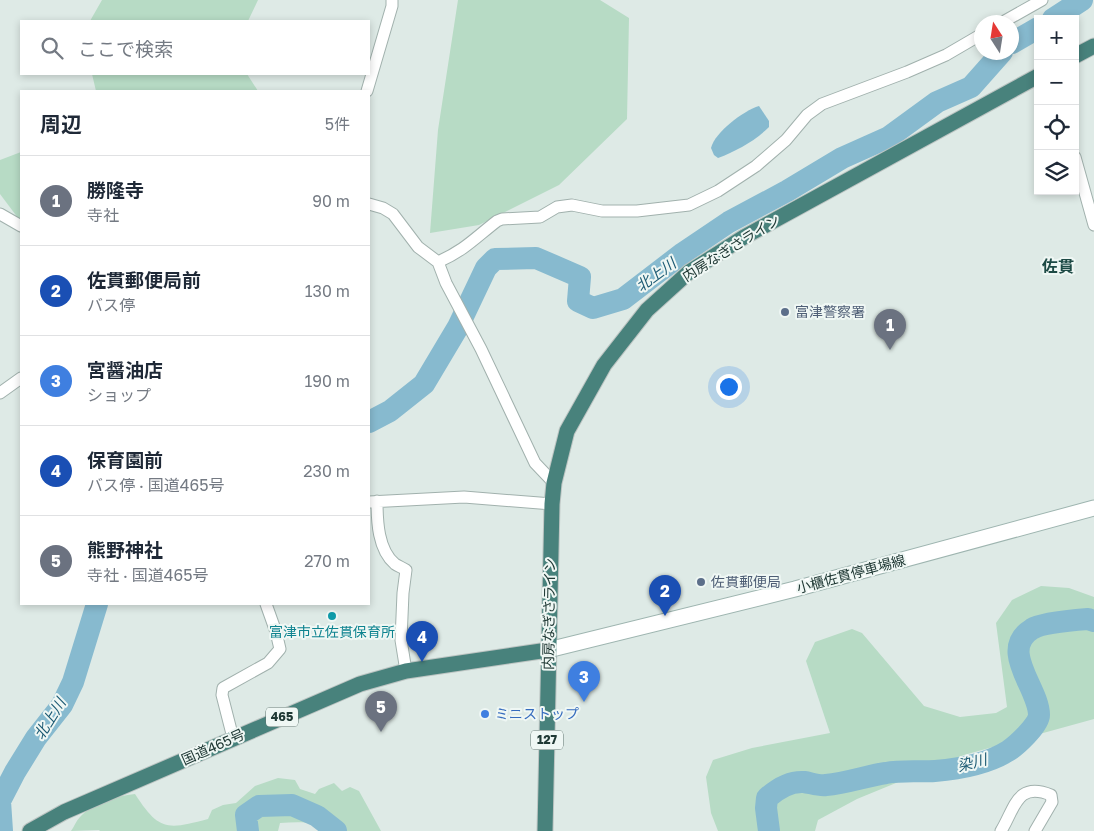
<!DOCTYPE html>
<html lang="ja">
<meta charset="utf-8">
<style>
:root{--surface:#fff;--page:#f2f2f3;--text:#1f2937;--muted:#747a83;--line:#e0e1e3;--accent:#7d5745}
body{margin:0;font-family:"Golos Text","Noto Sans JP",sans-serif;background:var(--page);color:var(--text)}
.controls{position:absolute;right:15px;top:15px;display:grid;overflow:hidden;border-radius:0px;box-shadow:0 2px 8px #0003}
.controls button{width:45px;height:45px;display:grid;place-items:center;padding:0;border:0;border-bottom:1px solid var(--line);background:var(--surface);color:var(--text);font:25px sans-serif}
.compass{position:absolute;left:974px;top:15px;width:45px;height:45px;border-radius:50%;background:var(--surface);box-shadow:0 2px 8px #0003;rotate:348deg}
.you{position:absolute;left:728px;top:386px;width:18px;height:18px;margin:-12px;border:4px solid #fff;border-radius:50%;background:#1a73e8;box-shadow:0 0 0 8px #1a73e833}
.badge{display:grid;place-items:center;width:32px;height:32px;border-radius:50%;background:var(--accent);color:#fff;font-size:16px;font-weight:700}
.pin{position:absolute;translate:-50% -41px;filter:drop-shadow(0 1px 2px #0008)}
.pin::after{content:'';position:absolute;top:26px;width:18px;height:15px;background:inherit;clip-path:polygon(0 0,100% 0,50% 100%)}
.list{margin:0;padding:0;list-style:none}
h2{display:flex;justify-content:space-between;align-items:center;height:65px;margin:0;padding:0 20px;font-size:21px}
h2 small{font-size:16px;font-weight:400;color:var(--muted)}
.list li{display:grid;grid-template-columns:32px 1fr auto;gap:15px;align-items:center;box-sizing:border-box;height:90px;padding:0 20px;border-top:1px solid var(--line)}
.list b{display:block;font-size:19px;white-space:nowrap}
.list p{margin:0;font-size:16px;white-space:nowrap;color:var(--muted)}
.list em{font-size:16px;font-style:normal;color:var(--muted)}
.icon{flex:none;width:28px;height:28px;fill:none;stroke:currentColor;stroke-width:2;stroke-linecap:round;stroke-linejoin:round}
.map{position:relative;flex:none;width:1094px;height:831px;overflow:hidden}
.search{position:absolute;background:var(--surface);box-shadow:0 2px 8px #0003;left:20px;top:20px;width:350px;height:55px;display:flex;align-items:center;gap:12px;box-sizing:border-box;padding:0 18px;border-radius:0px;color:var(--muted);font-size:19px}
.panel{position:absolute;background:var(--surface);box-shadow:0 2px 8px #0003;left:20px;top:90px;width:350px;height:515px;border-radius:0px}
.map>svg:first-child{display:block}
.green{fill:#b7dbc5}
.water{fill:#87bacf}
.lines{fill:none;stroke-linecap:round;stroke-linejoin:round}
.river{stroke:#87bacf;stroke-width:22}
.minor-casing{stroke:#a1b1ad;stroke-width:13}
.secondary-casing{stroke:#9eb5b0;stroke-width:17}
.trunk-casing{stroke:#bcc4c2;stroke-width:17}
.minor{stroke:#fff;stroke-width:11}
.secondary{stroke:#fff;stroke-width:15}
.trunk{stroke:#48827c;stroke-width:15}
.service-dot{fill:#5c6f8a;stroke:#eff7f4;stroke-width:2}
.culture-dot{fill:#0f9aa8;stroke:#eff7f4;stroke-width:2}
.shop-dot{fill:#3f7fe0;stroke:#eff7f4;stroke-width:2}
.labels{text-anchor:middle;stroke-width:4;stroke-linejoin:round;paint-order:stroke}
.shield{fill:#eff7f4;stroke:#5e726e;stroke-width:1}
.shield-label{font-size:12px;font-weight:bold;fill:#203935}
.street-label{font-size:14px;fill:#203935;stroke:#eff7f4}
.service-label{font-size:14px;fill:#4e5e75;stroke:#eff7f4;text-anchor:start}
.culture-label{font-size:14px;fill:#0d838f;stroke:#eff7f4}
.shop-label{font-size:14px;fill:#366cbe;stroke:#eff7f4;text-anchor:start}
.water-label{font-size:15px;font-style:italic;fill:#1c5a73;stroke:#eff7f4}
.quarter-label{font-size:16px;font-weight:bold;fill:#1d4a45;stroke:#eff7f4}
</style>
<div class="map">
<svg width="1094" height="831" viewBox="0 0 1094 831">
<rect width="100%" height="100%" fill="#deeae6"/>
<path class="green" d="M102 0H258L248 21H90Z
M458 0H600L629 18 627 119 559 185 479 225 430 233 438 130Z
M92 74H247L258 91H96Z
M21 152V222L0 194V160Z
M1041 586 1069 588 1094 597V719L964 755 857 799 818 820 815 831H718L711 813 706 777 713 760 752 748 830 733 806 661 815 642 852 629 862 633 924 706 960 717 996 713 1007 707 996 623 1012 600Z
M278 778 295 780 300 789 315 794 319 789 334 783 342 791 350 787 359 791 381 831H328C314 820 297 822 280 823L278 831H100L99 830 71 831C74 827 76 821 80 817 93 803 116 796 135 794 159 831 167 830 208 819L212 810 223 805 236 803 255 786Z"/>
<path class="water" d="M759 106 769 121V127C755 141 736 151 718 158L714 155 711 148C715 132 743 111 759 106Z"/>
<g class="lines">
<path class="river" d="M1053 19 1082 0
M1012 43 1038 28
M369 422 390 411 424 384 458 327 486 268 495 259 536 258 580 277 578 301 593 308 623 299 683 253 729 222 787 191 842 158 889 137 937 102 971 87 1002 52
M2 831 0 801 15 772 36 738 62 705 73 682 97 604
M248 831 246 815 259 806 292 805 317 816 336 831
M769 831 766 808 767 798C777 789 789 781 804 782 811 783 819 786 826 785 847 783 866 776 886 773 902 770 919 772 935 771 959 769 987 764 1008 751 1016 746 1039 725 1039 715 1039 688 998 650 1032 629 1041 623 1075 620 1088 619L1094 621"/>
<defs>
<path id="minor" d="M1003 22 1042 0
M367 91 392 6V0
M1075 157 1094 225
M369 204 383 208 393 214 418 247 438 262 446 283 481 349 535 463 554 483
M0 214 21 226
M438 262C465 250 475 238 497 221L502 219 540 217 557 207 572 205 602 211H637L689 205 718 191 756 166 786 140 807 115 822 104 907 72 946 55 982 34
M0 393 21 378
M377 501C377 521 378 550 395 564 398 566 403 568 406 570L403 593 401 640 406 671
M369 502 464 497 552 504
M233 738 222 695 223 688 268 663 280 649 276 632 266 604
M1001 831C1015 808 1017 781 1051 795L1052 802 1035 831"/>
<path id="secondary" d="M548 650 795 589 1094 508"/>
<path id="trunk" d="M1075 56 1094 46
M30 831 64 812 360 684 406 671 548 650
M545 831 552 504 554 483 567 431 604 365 647 310 689 272 744 237 1038 76"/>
</defs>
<use href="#minor" class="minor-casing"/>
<use href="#secondary" class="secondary-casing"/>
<use href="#trunk" class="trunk-casing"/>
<use href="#minor" class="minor"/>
<use href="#secondary" class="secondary"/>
<use href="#trunk" class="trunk"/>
</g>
<g class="service-dot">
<circle cx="785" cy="312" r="5"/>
<circle cx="701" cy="582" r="5"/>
</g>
<circle class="culture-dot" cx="332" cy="616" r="5"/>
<circle class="shop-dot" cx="485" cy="714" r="5"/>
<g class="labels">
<g class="shield">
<rect x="266" y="707.5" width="32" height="19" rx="4"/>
<rect x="531" y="730.5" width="32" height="19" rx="4"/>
</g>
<g class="shield-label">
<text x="282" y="721">465</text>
<text x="547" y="744">127</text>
</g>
<g class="street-label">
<text transform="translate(731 248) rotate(-32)" y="5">内房なぎさライン</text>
<text transform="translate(851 574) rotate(-15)" y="5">小櫃佐貫停車場線</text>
<text transform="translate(549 614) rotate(-89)" y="5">内房なぎさライン</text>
<text transform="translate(213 747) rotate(-24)" y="5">国道465号</text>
</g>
<g class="service-label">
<text x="795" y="317">富津警察署</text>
<text x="711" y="587">佐貫郵便局</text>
</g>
<g class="culture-label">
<text x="332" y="637">富津市立佐貫保育所</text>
</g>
<g class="shop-label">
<text x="495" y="719">ミニストップ</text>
</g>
<g class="water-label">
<text transform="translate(656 275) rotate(-36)" y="5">北上川</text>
<text transform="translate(50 719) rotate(-58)" y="5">北上川</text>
<text transform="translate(972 763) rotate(-14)" y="5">染川</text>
</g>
<g class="quarter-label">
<text x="1058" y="272">佐貫</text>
</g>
</g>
</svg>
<div class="controls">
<button>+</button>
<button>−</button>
<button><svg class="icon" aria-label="locate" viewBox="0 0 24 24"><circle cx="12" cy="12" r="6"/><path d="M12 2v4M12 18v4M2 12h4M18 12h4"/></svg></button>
<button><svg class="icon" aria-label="layers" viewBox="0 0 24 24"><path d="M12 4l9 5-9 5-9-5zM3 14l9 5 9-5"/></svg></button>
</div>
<svg class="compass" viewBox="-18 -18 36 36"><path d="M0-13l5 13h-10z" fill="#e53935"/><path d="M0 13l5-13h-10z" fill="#747a83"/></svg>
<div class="you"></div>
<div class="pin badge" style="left:890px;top:350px;background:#6b7280">1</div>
<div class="pin badge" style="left:665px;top:616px;background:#1a4fb4">2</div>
<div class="pin badge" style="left:584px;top:702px;background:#3f7fe0">3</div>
<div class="pin badge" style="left:422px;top:662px;background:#1a4fb4">4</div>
<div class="pin badge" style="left:381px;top:732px;background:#6b7280">5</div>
<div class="search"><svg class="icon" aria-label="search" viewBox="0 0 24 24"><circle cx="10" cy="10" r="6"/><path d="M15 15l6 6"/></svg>ここで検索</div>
<section class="panel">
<h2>周辺<small>5件</small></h2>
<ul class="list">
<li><span class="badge" style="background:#6b7280">1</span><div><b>勝隆寺</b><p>寺社</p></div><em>90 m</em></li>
<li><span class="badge" style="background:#1a4fb4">2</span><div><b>佐貫郵便局前</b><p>バス停</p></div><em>130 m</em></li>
<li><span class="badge" style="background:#3f7fe0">3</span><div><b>宮醤油店</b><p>ショップ</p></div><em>190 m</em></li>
<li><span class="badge" style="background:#1a4fb4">4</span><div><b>保育園前</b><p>バス停 · 国道465号</p></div><em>230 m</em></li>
<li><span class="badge" style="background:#6b7280">5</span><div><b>熊野神社</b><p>寺社 · 国道465号</p></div><em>270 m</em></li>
</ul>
</section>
</div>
